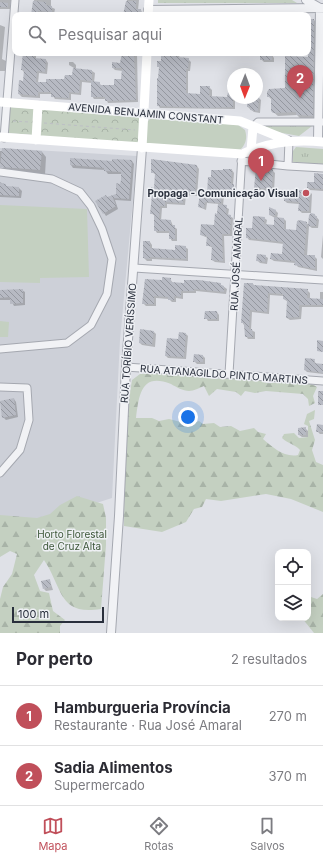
<!DOCTYPE html>
<html lang="pt">
<meta charset="utf-8">
<style>
:root{--surface:#fff;--page:#f7f7f7;--text:#2b2b33;--muted:#7c7c81;--line:#e1e1e2;--accent:#c04f5a}
body{margin:0;font-family:Inter,sans-serif;background:var(--page);color:var(--text)}
.controls{position:absolute;right:12px;bottom:12px;display:grid;overflow:hidden;border-radius:8px;box-shadow:0 4px 16px #0002}
.controls button{width:36px;height:36px;display:grid;place-items:center;padding:0;border:0;border-bottom:1px solid var(--line);background:var(--surface);color:var(--text);font:20px sans-serif}
.compass{position:absolute;left:227px;top:68px;width:36px;height:36px;border-radius:50%;background:var(--surface);box-shadow:0 4px 16px #0002;rotate:181deg}
.scale{position:absolute;left:12px;bottom:10px;width:92px;box-sizing:border-box;padding-left:4px;border:2px solid #292f3c;border-top:0;font-size:11px;line-height:14px;white-space:nowrap;color:#292f3c;-webkit-text-stroke:3px #eef0f4;paint-order:stroke}
.you{position:absolute;left:188px;top:417px;width:14px;height:14px;margin:-10px;border:3px solid #fff;border-radius:50%;background:#1a73e8;box-shadow:0 0 0 6px #1a73e833}
.badge{display:grid;place-items:center;width:26px;height:26px;border-radius:50%;background:var(--accent);color:#fff;font-size:13px;font-weight:700}
.pin{position:absolute;translate:-50% -33px;filter:drop-shadow(0 1px 2px #0008)}
.pin::after{content:'';position:absolute;top:21px;width:14px;height:12px;background:inherit;clip-path:polygon(0 0,100% 0,50% 100%)}
.list{margin:0;padding:0;list-style:none}
h2{display:flex;justify-content:space-between;align-items:center;height:52px;margin:0;padding:0 16px;font-size:17px}
h2 small{font-size:13px;font-weight:400;color:var(--muted)}
.list li{display:grid;grid-template-columns:26px 1fr auto;gap:12px;align-items:center;box-sizing:border-box;height:60px;padding:0 16px;border-top:1px solid var(--line)}
.list b{display:block;font-size:15px;white-space:nowrap}
.list p{margin:0;font-size:13px;white-space:nowrap;color:var(--muted)}
.list em{font-size:13px;font-style:normal;color:var(--muted)}
.icon{flex:none;width:22px;height:22px;fill:none;stroke:currentColor;stroke-width:2;stroke-linecap:round;stroke-linejoin:round}
.map{position:relative;flex:none;width:323px;height:633px;overflow:hidden}
.search{position:absolute;background:var(--surface);box-shadow:0 4px 16px #0002;left:12px;right:12px;top:12px;height:44px;display:flex;align-items:center;gap:10px;box-sizing:border-box;padding:0 14px;border-radius:8px;color:var(--muted);font-size:15px}
.sheet{height:172px;background:var(--surface)}
nav{display:flex;justify-content:space-around;align-items:center;box-sizing:border-box;height:56px;border-top:1px solid var(--line);background:var(--surface);font-size:11px;color:var(--muted)}
nav a{display:grid;justify-items:center;gap:2px}
nav .on{color:var(--accent)}
.map>svg:first-child{display:block}
.built{fill:#cdd0d8}
.grass{fill:url(#grass-tufts)}
.forest{fill:url(#forest-firs)}
.park{fill:url(#park-crowns)}
.pitch{fill:#c4d0c1}
.shadow{fill:#0003}
.building{fill:url(#building-back-hatch)}
.lines{fill:none;stroke-linecap:round;stroke-linejoin:round}
.minor-casing{stroke:#a5a8b0;stroke-width:9}
.tertiary-casing{stroke:#a5a8b0;stroke-width:10}
.path{stroke:#bdbfc5;stroke-width:1;stroke-dasharray:3 3;stroke-linecap:butt}
.minor{stroke:#f1f2f5;stroke-width:7}
.tertiary{stroke:#f1f2f5;stroke-width:8}
.secondary{stroke:#fff;stroke-width:9}
.poi-dot{fill:#c04f5a;stroke:#eef0f4;stroke-width:1.5}
.labels{text-anchor:middle;stroke-width:3;stroke-linejoin:round;paint-order:stroke}
.street-label{font-size:10px;fill:#292f3c;stroke:#eef0f4}
.poi-label{font-size:10px;font-weight:bold;fill:#292f3c;stroke:#eef0f4;text-anchor:end}
.park-label{font-size:10px;fill:#3c5638;stroke:#eef0f4}
</style>
<div class="map">
<svg width="323" height="633" viewBox="0 0 323 633">
<defs>
<pattern id="grass-tufts" width="24" height="20" patternUnits="userSpaceOnUse"><rect width="24" height="20" fill="#c4d0c1"/><path d="M3 7l-1-3M5 7V3M7 7l1-3M15 17l-1-3M17 17v-4M19 17l1-3" fill="none" stroke="#a8b3a7"/></pattern>
<pattern id="forest-firs" width="22" height="20" patternUnits="userSpaceOnUse"><rect width="22" height="20" fill="#c4d0c1"/><path d="M5 1l3.5 6h-7zM16 11l3.5 6h-7z" fill="#a8b3a7"/></pattern>
<pattern id="park-crowns" width="20" height="18" patternUnits="userSpaceOnUse"><rect width="20" height="18" fill="#c4d0c1"/><path d="M2 6a3 3 0 1 1 6 0M12 15a3 3 0 1 1 6 0" fill="none" stroke="#a8b3a7"/></pattern>
<pattern id="building-back-hatch" width="6" height="6" patternUnits="userSpaceOnUse"><rect width="6" height="6" fill="#b7bac3"/><path d="M-1 5l2 2M0 0l6 6M5-1l2 2" fill="none" stroke="#9598a0"/></pattern>
</defs>
<rect width="100%" height="100%" fill="#dfe1e7"/>
<path class="built" d="M0 148 137 156 120 340 112 498 0 534Z"/>
<path class="grass" d="M262 125 312 126 299 136 277 132 260 127Z
M296 147 323 149V164L293 162V151Z"/>
<path class="forest" d="M159 373 223 379C234 378 250 379 261 381 265 382 267 384 271 383 284 383 305 380 317 387L313 396 315 403 309 406 308 399 303 394 266 391 255 393 245 391 241 396 236 392 217 389 209 396 204 386C199 388 194 391 189 391 183 391 176 387 171 384 141 372 139 395 136 418H152L159 421 169 419 181 422 186 426 199 421 203 424 214 423 220 427 231 426 240 431 254 428 258 432 266 434 263 439C272 447 285 458 298 455L300 450C295 444 288 444 282 438L284 434 294 433 299 438 308 437V426L304 424 307 414 315 410 314 419 309 421 315 440 312 450 316 462 323 465V512L291 499 266 494 221 501 206 499 202 507 194 509 186 522 162 532 124 526 125 425 132 380 140 374Z
M77 496 103 504 106 518V545L101 609C58 616 63 588 44 560L34 575 40 591 49 593 53 611 65 620 60 626V633H0V599L3 587 12 574 17 554 10 551 0 557V515L37 518 50 514 60 505Z
M323 594V633H314L302 618H308V596L317 599Z"/>
<path class="park" d="M158 0H292L297 3H158Z
M10 107 35 109 33 135 8 133Z
M42 109 140 116 138 143 40 136Z"/>
<path class="pitch" d="M151 118 238 125 245 130C248 139 245 147 237 152L146 145 147 122Z
M0 205 87 209 89 277 40 278V283L0 282Z
M0 321 9 322 8 337H0Z"/>
<path class="shadow" d="M0 0H11L10 9H0Z
M34 0H51V7L55 9 54 14 27 15H32Z
M127 0H144H139L138 10H141L143 15H125Z
M314 20 317 23 316 119 300 118 297 115 278 116 272 111V100L268 96 286 89 309 58 310 37H308V25H310Z
M0 25 5 27 2 59 6 61 5 71H0Z
M24 53H36V60H46L48 63 47 74 39 73 38 83 65 80 73 76 74 68 69 65V62H73L76 65V69L92 71 95 73 94 83H99L102 86H115L122 80 123 71 115 70 113 68 121 64 122 53H137L138 102 108 103 106 99H94L92 96V83L82 82 81 95 71 94V100L55 99 52 94H40V98L22 97 19 94 24 82V72L22 70Z
M162 53H180L179 59H188L191 62 190 71H188V94L200 95 209 87 212 90V97L228 98 233 94V98H257V88L258 97 261 100 260 113 254 112 250 109 248 107V101L235 100V109L160 108 158 105 160 68 158 66 162 62Z
M272 55 274 58V62H264L261 59Z
M0 151 42 152 46 157 45 175 6 171 0 163Z
M71 159 113 162 132 161 134 164 131 201 115 200 118 209 106 216 104 213 108 198 117 195 121 185 122 174H108L105 170 73 168 71 165Z
M197 166 199 169 197 196 186 195 185 205 167 204V208H162L161 221H171L173 226 177 229V241H172L170 238V233H157L155 230V216L151 213 153 196 151 194 155 189 156 175 152 172Z
M232 170 234 173 233 185 235 188V196L224 195 223 206 229 209 228 215 233 218 232 236H224L225 263 215 262 212 260 213 248 207 245 208 238 201 235 215 226 219 204 207 203 206 210 199 207 208 195Z
M272 170 275 173 274 191 258 190 255 188Z
M323 175V191L310 190 308 188Z
M0 182 8 187 19 188 22 191 21 198 0 197Z
M309 191 312 194 311 213H302L299 210V204L287 203 285 201Z
M275 210 278 213 277 218 284 219 286 221V230L296 231 307 223 309 226 307 256H314L317 259V271L298 267 295 263 274 261 271 259 283 255 284 244 249 240 247 237 264 218 267 220 266 225 275 226V218L270 215Z
M315 215 319 220 318 228H312L309 226Z
M323 235V259L321 257Z
M150 242 152 245V250L176 251 185 247 188 249V261L152 259V261H147L144 258Z
M265 256 268 258 267 264 260 263 257 260Z
M170 279 173 283 220 284 227 289 226 294 196 291V293H183V299L176 298V302H172L169 299 156 298V306H146L143 303 163 282Z
M253 284 255 286 307 290 310 293V299L320 300V292H323V307H302L301 319 290 320 287 318 288 302 284 299V296L270 295 269 314 252 312 251 330 255 332V339H248L246 336 244 325 242 322Z
M22 290 25 292V305L14 306 11 300H0V291Z
M217 312 219 315V321H208L206 318Z
M154 332 156 334 155 347 142 345 140 343Z
M186 334 188 336 186 359 168 358 166 356Z
M203 356 205 358V364H197L194 361Z
M314 360 316 364 323 365V374L307 372 305 370Z
M14 399 16 402 18 417 6 420 3 417Z
M323 426V434H320L317 431Z
M305 428 308 431V437H302L299 435Z
M50 581 53 590 46 591 44 589Z"/>
<path class="building" d="M33 1 46 2V5L52 6V12L38 11V15H31Z
M126 1H136V9H141V15H123Z
M0 2 8 3V7H0Z
M309 19H314L313 116 296 115V112L273 113 271 111V97H267V92L269 89 285 88V56L308 57Z
M23 53H34V58L46 59 45 72 37 71 36 82H46V79H64L65 75H72L73 68 92 70V81L80 80 79 93 69 92V98L51 97V92H38V96L18 94 19 80 23 81 24 70H21Z
M122 53H134L136 100 105 101V97H91V81L100 82V85H114V79H121L122 68H112V62L120 63Z
M161 53H177V57L189 58 188 69H186V93L200 94V86H210L209 96 227 97 228 92 233 93V107L207 108 157 106V78H158L159 67H157V61H161Z
M260 54H272V60H260Z
M247 98H259L258 111 250 110V107H247Z
M2 148 42 151 40 170 0 167Z
M70 158 112 161V159L132 160 129 199 113 198 116 206 103 214 95 201 106 195 107 197 116 194V183L120 184 121 180V172L104 171V168L70 165Z
M151 159 197 165 195 194 184 193 183 203 165 202V206H160L159 219 171 220V225H175V239H169V231H154V214H150L152 195H150L151 187 154 188 155 173H151Z
M256 168 273 169 272 189 254 188Z
M223 169H232L231 184H234L233 194H222L221 203 205 202 204 208 198 207 200 193 207 194 208 177H211V170H223Z
M314 173 323 174V189L307 188V182H314Z
M0 183 6 184V186L19 187V196L0 195Z
M299 190H310L309 211H298L299 202 284 201V194L299 195Z
M218 204 227 205 226 214 231 215 230 234H222L223 261 211 260 212 246H206L207 236 200 235 201 224 214 225 215 213 217 214Z
M269 207 276 210 275 216 269 215Z
M311 213 315 214V216H317L316 226H308L309 215Z
M253 216 265 217 264 224 274 225V217L284 218V229L296 230 297 221 300 220 307 222 304 255H315V269L294 265 295 261 270 259 271 253 282 254 283 242 246 238V228H252Z
M143 241H150V248L175 250V245L186 246V259L150 257V259L143 258Z
M257 254 266 255 265 262 256 261Z
M162 277 171 278V282L184 283V280H199L221 283V285L224 286V292L194 289V291H181V297L174 296V300H168V297L154 296V304H142L145 279 162 280Z
M244 283H253V285L308 289 307 298 323 299V305H299V317L286 318 287 300 283 299V294L268 293 267 312 250 310 249 329H252L253 337H245L244 323H241Z
M23 289V303L10 304V297L0 298V290Z
M205 311H217V319H204Z
M140 329 154 331 152 345 139 343Z
M179 332 186 333 184 357 165 356 167 338 178 339Z
M317 340 323 341V352L317 351Z
M194 354 203 355V362H193Z
M305 358 315 359 314 363 323 364V373L304 370Z
M318 391H323V405H318Z
M14 398 16 415 2 418 0 401Z
M317 424 323 425V432H316Z
M306 427V435H298V428Z
M50 579 51 587 43 589 41 581Z"/>
<g class="lines">
<defs>
<path id="minor" d="M253 127 258 122H323
M4 138 15 0
M289 140 288 166 323 168
M241 161 288 166
M0 172 52 179 80 192 91 206 102 229 112 259 107 294 91 325 67 343 0 349
M134 268 323 280
M126 367 323 381
M229 374 242 154
M0 387 27 388 29 420 20 450 0 473"/>
<path id="tertiary" d="M306 0 320 8 318 141
M148 10 323 8
M111 633 119 516 126 367 142 148"/>
</defs>
<use href="#minor" class="minor-casing"/>
<use href="#tertiary" class="tertiary-casing"/>
<path class="path" d="M13 121 29 122
M44 123 135 130"/>
<use href="#minor" class="minor"/>
<use href="#tertiary" class="tertiary"/>
<path class="secondary" d="M148 15 149 0
M0 102 240 121 287 140
M0 137 242 154C268 142 294 139 323 142
M36 140 38 105
M142 148 147 53
M251 150 253 127"/>
</g>
<circle class="poi-dot" cx="306" cy="193" r="4"/>
<g class="labels">
<g class="street-label">
<text transform="translate(146 113) rotate(5)" y="4">AVENIDA BENJAMIN CONSTANT</text>
<text transform="translate(236 264) rotate(-87)" y="4">RUA JOSÉ AMARAL</text>
<text transform="translate(128 343) rotate(-86)" y="4">RUA TORÍBIO VERÍSSIMO</text>
<text transform="translate(224 374) rotate(4)" y="4">RUA ATANAGILDO PINTO MARTINS</text>
</g>
<g class="poi-label">
<text x="298" y="197">Propaga - Comunicação Visual</text>
</g>
<g class="park-label">
<text x="72" y="538">Horto Florestal<tspan x="72" dy="12">de Cruz Alta</tspan></text>
</g>
</g>
</svg>
<div class="controls">
<button><svg class="icon" aria-label="locate" viewBox="0 0 24 24"><circle cx="12" cy="12" r="6"/><path d="M12 2v4M12 18v4M2 12h4M18 12h4"/></svg></button>
<button><svg class="icon" aria-label="layers" viewBox="0 0 24 24"><path d="M12 4l9 5-9 5-9-5zM3 14l9 5 9-5"/></svg></button>
</div>
<svg class="compass" viewBox="-18 -18 36 36"><path d="M0-13l5 13h-10z" fill="#e53935"/><path d="M0 13l5-13h-10z" fill="#7c7c81"/></svg>
<div class="scale">100 m</div>
<div class="you"></div>
<div class="pin badge" style="left:261px;top:181px">1</div>
<div class="pin badge" style="left:300px;top:98px">2</div>
<div class="search"><svg class="icon" aria-label="search" viewBox="0 0 24 24"><circle cx="10" cy="10" r="6"/><path d="M15 15l6 6"/></svg>Pesquisar aqui</div>
</div>
<section class="sheet">
<h2>Por perto<small>2 resultados</small></h2>
<ul class="list">
<li><span class="badge">1</span><div><b>Hamburgueria Província</b><p>Restaurante · Rua José Amaral</p></div><em>270 m</em></li>
<li><span class="badge">2</span><div><b>Sadia Alimentos</b><p>Supermercado</p></div><em>370 m</em></li>
</ul>
</section>
<nav>
<a class="on"><svg class="icon" aria-label="map" viewBox="0 0 24 24"><path d="M3 6l6-2 6 2 6-2v14l-6 2-6-2-6 2zM9 4v14M15 6v14"/></svg>Mapa</a>
<a><svg class="icon" aria-label="directions" viewBox="0 0 24 24"><path d="M12 3l9 9-9 9-9-9zM9 14v-3h6M13 9l2 2-2 2"/></svg>Rotas</a>
<a><svg class="icon" aria-label="saved" viewBox="0 0 24 24"><path d="M7 4h10v16l-5-4-5 4z"/></svg>Salvos</a>
</nav>
